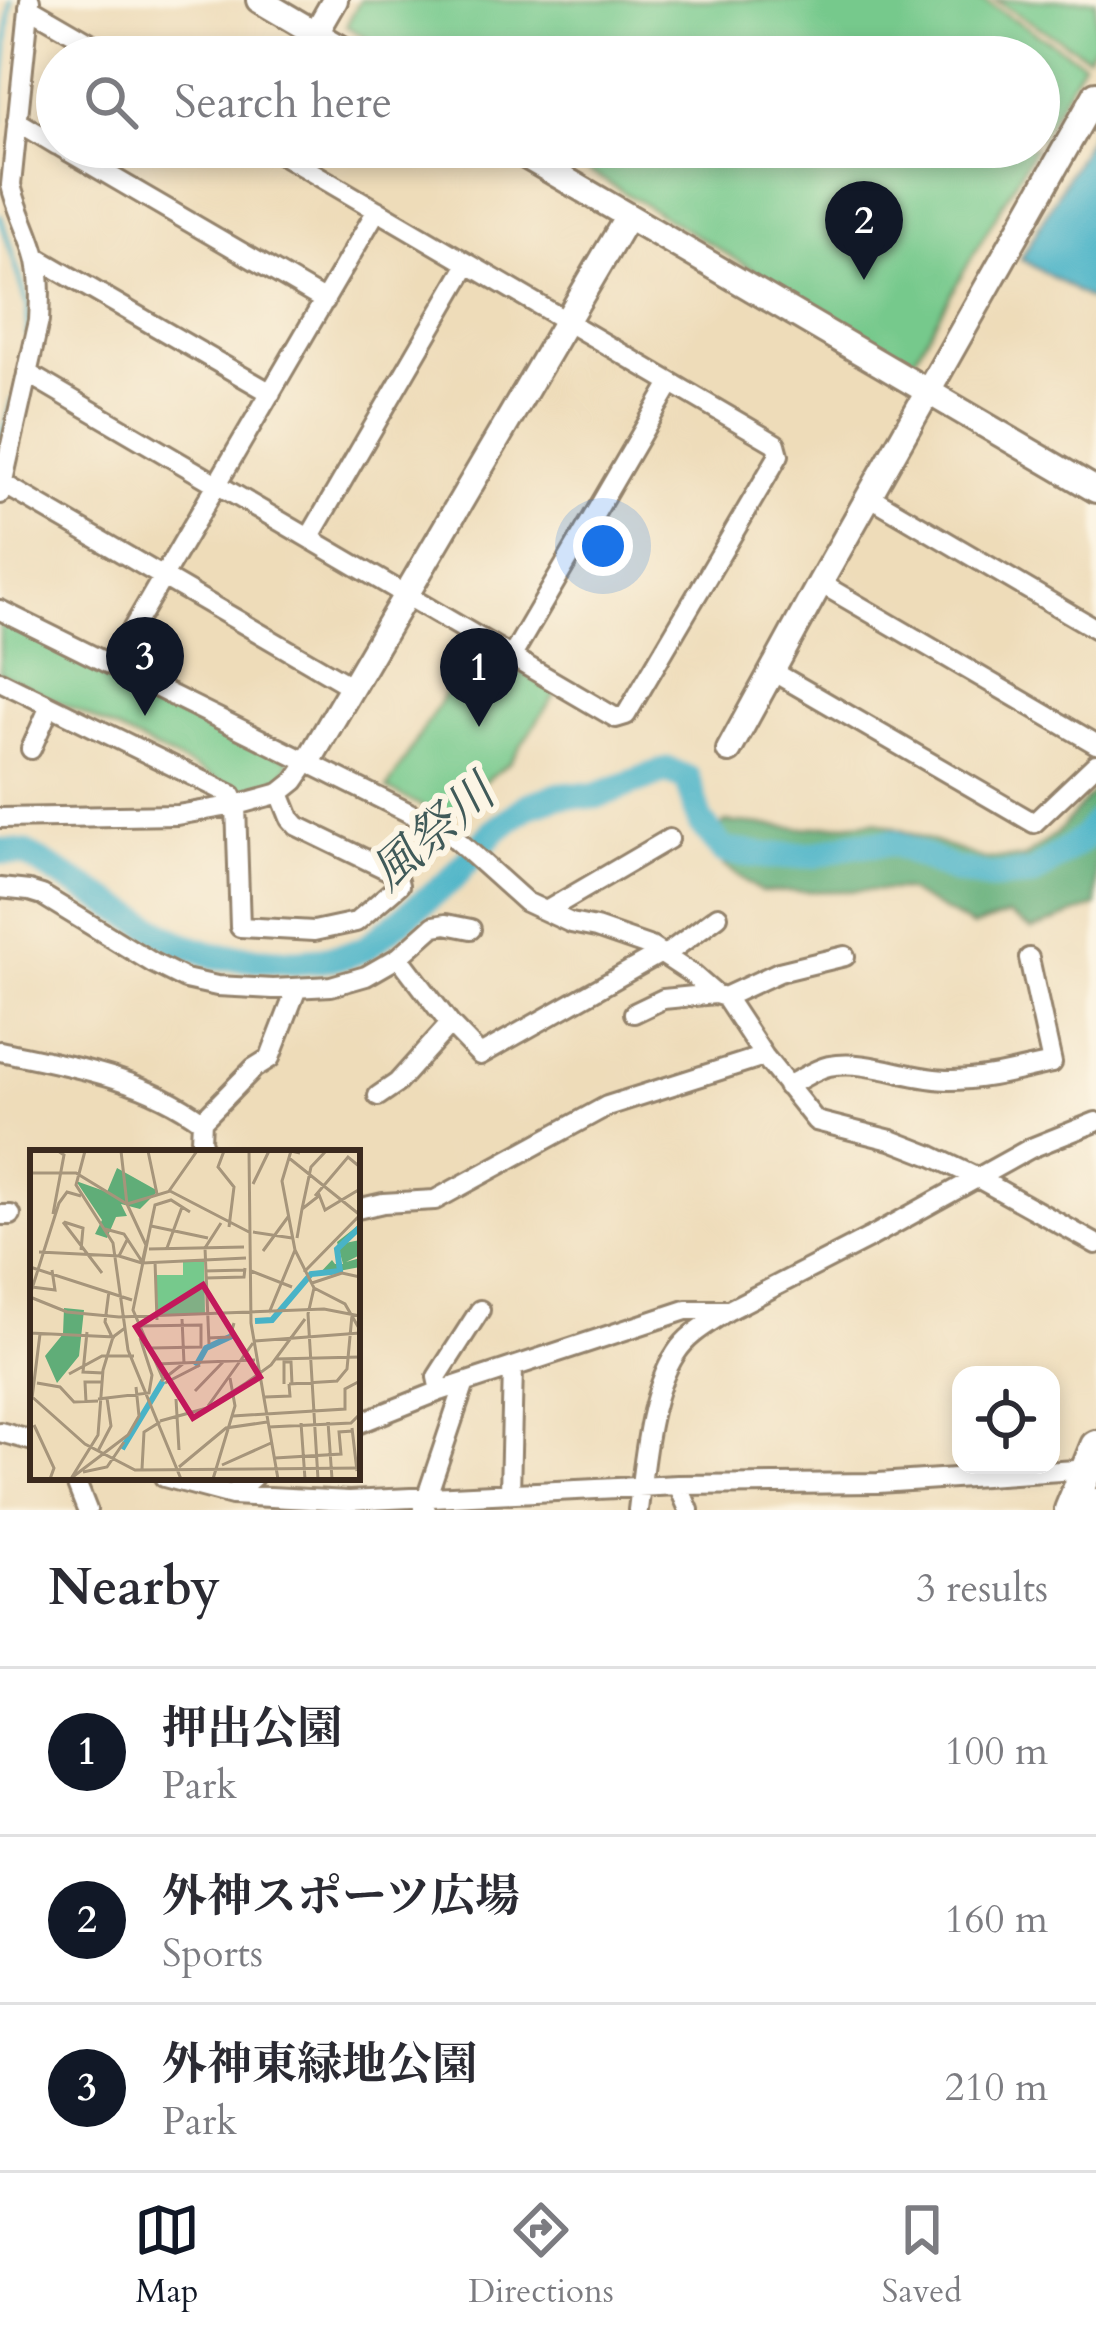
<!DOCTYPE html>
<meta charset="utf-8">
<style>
:root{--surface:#fff;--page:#f7f7f7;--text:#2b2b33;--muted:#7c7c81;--line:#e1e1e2;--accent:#111827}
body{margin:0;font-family:Cardo,"Noto Serif JP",serif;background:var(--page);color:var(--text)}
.controls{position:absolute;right:36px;bottom:36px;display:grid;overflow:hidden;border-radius:24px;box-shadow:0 6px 18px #0003}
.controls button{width:108px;height:108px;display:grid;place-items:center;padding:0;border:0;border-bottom:3px solid var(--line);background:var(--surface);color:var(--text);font:60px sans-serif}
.you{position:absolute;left:603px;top:546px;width:42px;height:42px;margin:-30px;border:9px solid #fff;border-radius:50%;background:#1a73e8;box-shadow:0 0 0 18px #1a73e833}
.badge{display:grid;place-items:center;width:78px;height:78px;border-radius:50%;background:var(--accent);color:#fff;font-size:39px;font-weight:700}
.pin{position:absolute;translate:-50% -99px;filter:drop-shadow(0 3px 6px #0008)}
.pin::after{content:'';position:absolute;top:63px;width:42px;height:36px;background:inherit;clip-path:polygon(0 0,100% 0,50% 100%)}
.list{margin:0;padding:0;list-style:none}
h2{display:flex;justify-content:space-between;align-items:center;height:156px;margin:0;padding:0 48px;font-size:51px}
h2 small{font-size:39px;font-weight:400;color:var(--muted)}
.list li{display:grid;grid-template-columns:78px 1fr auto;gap:36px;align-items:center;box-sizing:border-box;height:168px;padding:0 48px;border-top:3px solid var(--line)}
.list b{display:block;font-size:45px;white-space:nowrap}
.list p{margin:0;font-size:39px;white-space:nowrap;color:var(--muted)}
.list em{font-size:39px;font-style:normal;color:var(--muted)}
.icon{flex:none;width:66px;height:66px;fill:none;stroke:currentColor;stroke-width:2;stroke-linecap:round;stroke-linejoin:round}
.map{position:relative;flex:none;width:1096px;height:1510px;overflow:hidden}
.search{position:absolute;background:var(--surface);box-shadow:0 6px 18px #0003;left:36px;right:36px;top:36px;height:132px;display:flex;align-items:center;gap:30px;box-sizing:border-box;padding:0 42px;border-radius:66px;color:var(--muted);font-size:45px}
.sheet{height:660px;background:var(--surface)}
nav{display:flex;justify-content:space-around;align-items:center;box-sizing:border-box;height:168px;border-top:3px solid var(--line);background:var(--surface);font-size:33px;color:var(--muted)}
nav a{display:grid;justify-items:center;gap:6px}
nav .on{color:var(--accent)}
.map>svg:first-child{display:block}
.green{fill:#76c98c;stroke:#587a55;stroke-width:3}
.forest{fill:#60ad78;stroke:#4e6c4b;stroke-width:3}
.water{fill:#49b3c7;stroke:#426e72;stroke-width:3}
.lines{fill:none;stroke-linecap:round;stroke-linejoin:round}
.stream{stroke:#49b3c7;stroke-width:4.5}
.river{stroke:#49b3c7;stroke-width:27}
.minor-casing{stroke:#94836c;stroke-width:24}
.tertiary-casing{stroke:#94836c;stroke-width:30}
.trunk-casing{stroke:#94836c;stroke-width:36}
.minor{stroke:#fff;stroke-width:18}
.tertiary{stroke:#fff;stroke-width:24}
.trunk{stroke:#fff;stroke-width:30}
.labels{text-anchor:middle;stroke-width:12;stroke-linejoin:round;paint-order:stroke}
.water-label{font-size:48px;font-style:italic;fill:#405a59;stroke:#fcf5e5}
.inset-river{fill:none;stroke:#49b3c7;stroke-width:6}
.inset-road{fill:none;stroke:#a6957b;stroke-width:3}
.view{fill:#c2185b;fill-opacity:0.15;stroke:#c2185b;stroke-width:6}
.inset-edge{fill:none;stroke:#3b2a1e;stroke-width:6}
</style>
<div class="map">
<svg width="1096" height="1510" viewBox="0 0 1096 1510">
<rect width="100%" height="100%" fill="#fcf5e5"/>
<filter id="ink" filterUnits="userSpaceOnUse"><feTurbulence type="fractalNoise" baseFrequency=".00833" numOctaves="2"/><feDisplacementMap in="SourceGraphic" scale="24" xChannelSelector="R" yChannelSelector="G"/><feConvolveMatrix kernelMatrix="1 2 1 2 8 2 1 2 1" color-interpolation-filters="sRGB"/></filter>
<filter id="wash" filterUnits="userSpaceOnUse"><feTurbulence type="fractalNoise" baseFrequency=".004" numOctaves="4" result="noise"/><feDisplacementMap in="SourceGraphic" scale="48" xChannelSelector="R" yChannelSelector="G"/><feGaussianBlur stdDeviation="2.7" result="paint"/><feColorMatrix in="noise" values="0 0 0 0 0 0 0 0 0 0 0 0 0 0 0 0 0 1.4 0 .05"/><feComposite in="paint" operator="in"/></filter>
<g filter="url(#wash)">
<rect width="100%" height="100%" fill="#eedcb9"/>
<path class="green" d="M360 0H983L1083 62 1039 140V57H398L346 26Z
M995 0H1096V43L1087 56Z
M548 147H1035L911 364Z
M0 618 290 760C285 783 267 786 247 794L0 673Z
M476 643 556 693 510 762 475 789 448 819 387 789Z"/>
<path class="forest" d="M1096 789V906L1032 930 1008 915 973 927 905 890 761 892 723 865 706 844 725 822 802 828 875 821 983 859 1024 858 1056 834Z"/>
<path class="water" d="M1096 125V303L1021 259Z"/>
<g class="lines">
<path class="stream" d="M0 122 11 0
M0 215 28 305 27 336
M0 447 12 400"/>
<path class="river" d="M0 851 26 854 182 945 215 956 294 962 319 960 348 955 366 948 452 879 494 831 529 805 560 795 596 796 667 770 688 779 700 821 724 851 769 856 814 855 853 844 894 843 954 870 990 877 1032 874 1084 838 1096 823"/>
</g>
</g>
<g filter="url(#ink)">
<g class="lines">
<defs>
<path id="minor" d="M29 7 115 57
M302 57 316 33
M17 121 57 145
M61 147 325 301
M36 257 271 393
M27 373 616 718 626 715 779 455 776 444 269 147
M2 483 352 687
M0 494 39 321C40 301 41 281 37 261 31 235 17 211 11 185L30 0
M869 496 1096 629
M309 538 468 264
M820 583 1096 744
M0 610 448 832 526 902 571 923 596 928 651 947 692 974 715 994 725 997 764 1056 816 1121 891 1140 932 1156 976 1177 1096 1244
M512 656 671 383
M112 664 377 210
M772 671 1034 823 1096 764
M0 681 232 795 236 805 240 927 314 931 356 922 399 885 396 874 297 826 290 818 280 793
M31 749 50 706
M0 818 177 815 236 805 280 793 295 781 308 762
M0 888 29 891 42 895 153 963 185 979 217 986 273 989 331 986 366 976 399 957 434 926 446 924 471 929
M546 911 669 839
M665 955 718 916
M399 957 450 1024 480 1055 661 953
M725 997 779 972 845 956
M634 1013 663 999 715 994
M0 1051C70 1066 143 1077 202 1121
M787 1086C800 1080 815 1069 829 1066 870 1059 909 1080 950 1080 985 1080 1019 1070 1052 1063L1029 958
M378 1096 397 1083 450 1024
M205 1153 201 1140 202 1121 254 1068 270 1058 297 988
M357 1209 383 1203 435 1200 607 1106 764 1056
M0 1215H11
M440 1391 437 1377 480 1310
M357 1424 440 1391 686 1310H729L869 1238 1031 1148 1096 1122
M0 1432 33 1441
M74 1477 87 1510
M164 1477 232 1495 349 1501 678 1485 878 1483 1091 1469
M678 1485 689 1510
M510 1493 513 1367
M232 1495 253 1477
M426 1510 423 1508 465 1383
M638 1510C644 1463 649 1394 676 1353 688 1334 708 1324 727 1311"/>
<path id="tertiary" d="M259 0 356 57
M316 33 335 0
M510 147 1096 490
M729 750 820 583 1096 94
M308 762 628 216"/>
<path id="trunk" d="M1070 1510 1096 1446
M1094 1510 1096 1504"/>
</defs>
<use href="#minor" class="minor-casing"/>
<use href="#tertiary" class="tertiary-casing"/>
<use href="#trunk" class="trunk-casing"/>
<use href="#minor" class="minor"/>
<use href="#tertiary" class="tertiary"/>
<use href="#trunk" class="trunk"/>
</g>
</g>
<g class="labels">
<g class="water-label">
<text transform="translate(432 832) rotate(-41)" y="17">風祭川</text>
</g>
</g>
<g transform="translate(30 1150)">
<rect width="330" height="330" fill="#eedcb9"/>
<path d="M153 110H174L175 164 128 165 126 125H153Z" fill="#76c98c"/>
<path d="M87 18 128 41 110 59 91 54 97 66 86 67 77 88 65 84 72 70 46 31 77 42ZM330 74 315 93 330 90V105L316 112 330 108V117L288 125 302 110 305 114H313L307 92ZM34 158 54 160 49 206 27 233 15 206 33 184Z" fill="#60ad78"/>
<path class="inset-river" d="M225 171 242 170 281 124 310 121 307 99 330 77M166 216 176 198 204 185M92 299 133 231"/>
<path class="inset-road" d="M55 1 46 35 83 93 98 200 151 329M118 1 127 44M194 1 188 17 204 37 199 77M219 1 221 173 248 329M270 3 261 1 252 31 265 100 284 138 315 154 330 180M259 8 330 65M0 23H46L97 54 140 41 219 82M223 34 239 1M139 41 167 1M288 42 295 60 330 39M285 46 318 7 330 17M272 59 281 17 296 1M23 64 34 5 28 1M33 72 72 123M34 72 53 78 51 100M121 76 178 88M75 79 94 84 113 113 216 108M223 82 262 88M267 88 272 59 290 45M137 98 152 57M119 99 214 97M233 101 258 67M9 102 89 106 98 88M89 106 112 113 116 95 97 54 91 1M125 111 127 170M0 117 102 150M175 121 215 120M221 121 262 137M274 122 330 65M176 128 214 127 215 118M282 133 312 123 330 127M2 137 25 140 22 120M284 138 278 164 288 329M79 141 75 172 82 187M0 145 29 53 37 42 51 46M0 147 37 162 89 167 294 159 330 166M0 149 1 185M239 163 265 100M108 176 171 175V197L122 198M57 182 53 222 73 223M0 183 85 187M178 188 200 187 204 173M225 191 330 183M179 194 175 98 191 73M245 209 330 207M127 214 225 210M39 224 72 206H104M133 229 103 160 125 55 141 50 160 62M131 231 154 213 152 169M307 231 317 219 322 165M7 233 30 237 44 252 68 251M135 233 170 215M254 234V212H261L262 234M259 234 308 231M165 241 193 212M0 245 55 294 105 320 330 318M235 247 260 246 259 234M2 248 10 184M68 249 119 243 122 225 110 188M146 249 149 300M56 252 55 232H72M178 256 223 193M203 266 315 259V239L330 231M130 271 177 258 216 233 241 215 275 169M298 272 302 329M271 273 275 329M4 275 24 318 20 329M239 277 321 273 330 264M322 278 327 321M68 301 81 276 77 248M245 308 311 304 309 282 323 281M192 315 241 293M149 317 196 278 237 272M112 319 114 282 130 272M53 322 77 317 94 292M42 327 68 285 73 220 83 187 95 178M40 329 98 285 109 266 106 237M183 329 205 256 200 228"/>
<path class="view" d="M173 135 230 227 163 268 106 177Z"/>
<rect width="330" height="330" class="inset-edge"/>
</g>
</svg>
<div class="controls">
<button><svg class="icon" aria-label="locate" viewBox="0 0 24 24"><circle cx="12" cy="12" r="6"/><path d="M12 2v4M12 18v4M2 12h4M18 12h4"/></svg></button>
</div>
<div class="you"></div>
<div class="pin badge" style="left:479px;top:727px">1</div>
<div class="pin badge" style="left:864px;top:280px">2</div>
<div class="pin badge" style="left:145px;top:716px">3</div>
<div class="search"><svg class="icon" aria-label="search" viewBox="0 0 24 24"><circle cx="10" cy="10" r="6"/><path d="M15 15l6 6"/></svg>Search here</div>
</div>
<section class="sheet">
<h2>Nearby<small>3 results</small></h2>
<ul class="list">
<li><span class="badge">1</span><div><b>押出公園</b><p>Park</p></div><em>100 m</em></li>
<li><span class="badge">2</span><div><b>外神スポーツ広場</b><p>Sports</p></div><em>160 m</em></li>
<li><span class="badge">3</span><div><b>外神東緑地公園</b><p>Park</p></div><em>210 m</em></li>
</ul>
</section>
<nav>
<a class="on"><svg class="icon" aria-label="map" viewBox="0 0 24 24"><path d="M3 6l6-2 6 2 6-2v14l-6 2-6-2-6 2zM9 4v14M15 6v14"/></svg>Map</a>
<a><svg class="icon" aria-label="directions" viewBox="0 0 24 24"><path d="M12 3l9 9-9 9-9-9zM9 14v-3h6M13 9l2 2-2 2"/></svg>Directions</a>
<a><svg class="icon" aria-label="saved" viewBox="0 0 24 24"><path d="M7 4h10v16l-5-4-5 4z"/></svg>Saved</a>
</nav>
